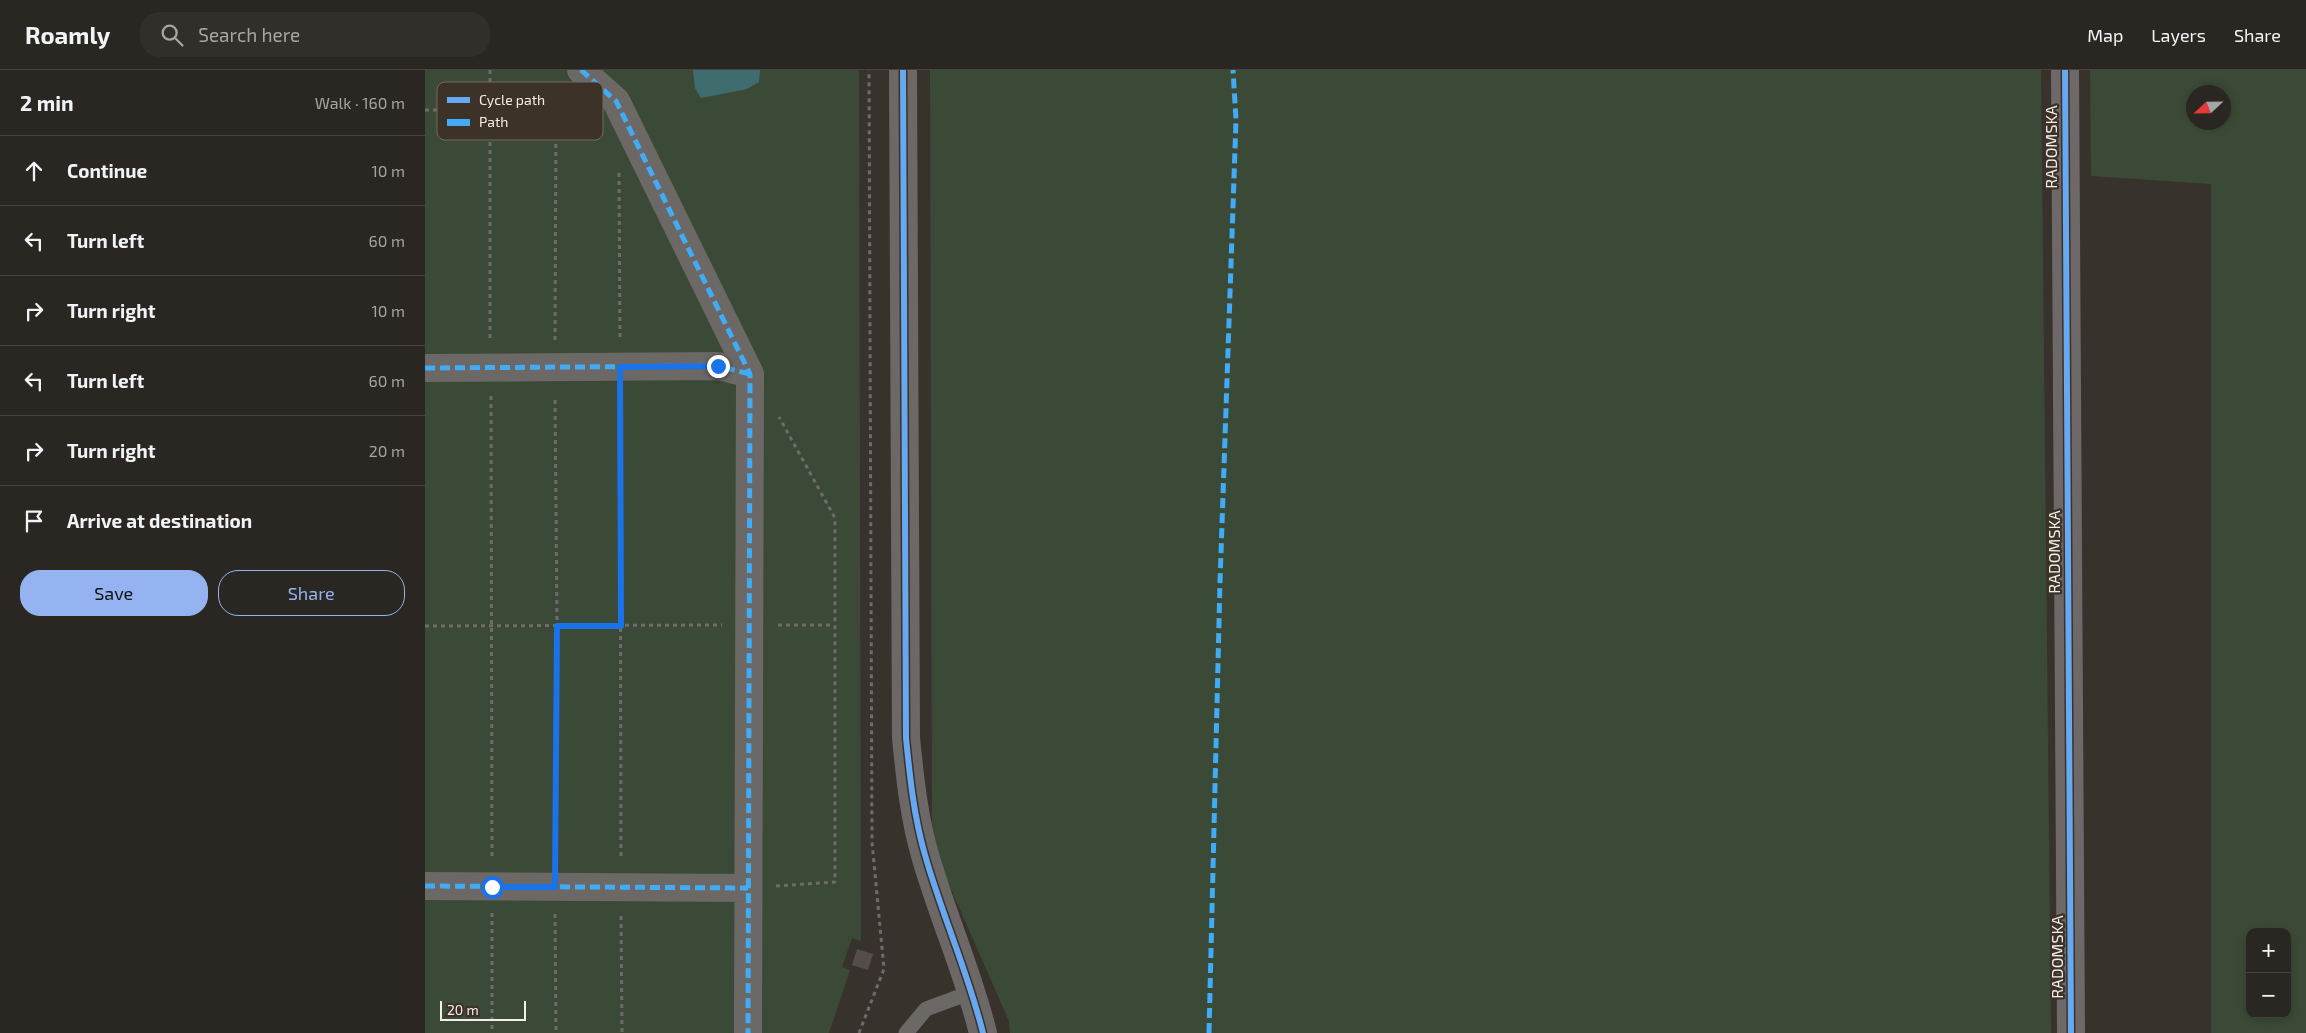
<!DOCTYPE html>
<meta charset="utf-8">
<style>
:root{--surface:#2a2621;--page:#322e2a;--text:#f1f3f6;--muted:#a5a5a5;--line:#46433f;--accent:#95b2f1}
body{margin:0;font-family:"Exo 2",sans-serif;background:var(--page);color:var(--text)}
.controls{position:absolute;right:15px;bottom:15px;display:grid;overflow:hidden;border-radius:10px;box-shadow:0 2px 8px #0003}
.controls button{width:45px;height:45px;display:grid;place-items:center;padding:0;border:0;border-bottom:1px solid var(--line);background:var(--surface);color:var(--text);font:25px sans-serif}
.compass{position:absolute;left:1761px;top:15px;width:45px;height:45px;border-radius:50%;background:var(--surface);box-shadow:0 2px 8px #0003;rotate:248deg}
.scale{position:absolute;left:15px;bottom:12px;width:86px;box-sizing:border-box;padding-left:5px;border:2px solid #f5ede7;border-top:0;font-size:14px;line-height:18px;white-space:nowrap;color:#f5ede7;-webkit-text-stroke:4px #3d3227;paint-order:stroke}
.stop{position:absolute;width:15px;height:15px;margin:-11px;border:4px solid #1a73e8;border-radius:50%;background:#fff}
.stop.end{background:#1a73e8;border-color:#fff;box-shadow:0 1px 5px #0008}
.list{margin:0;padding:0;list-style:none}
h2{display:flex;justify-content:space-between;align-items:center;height:65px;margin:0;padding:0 20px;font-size:21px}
h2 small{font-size:16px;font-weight:400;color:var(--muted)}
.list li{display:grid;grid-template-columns:32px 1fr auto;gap:15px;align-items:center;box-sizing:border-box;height:70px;padding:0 20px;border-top:1px solid var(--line)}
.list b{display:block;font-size:19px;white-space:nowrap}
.list em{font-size:16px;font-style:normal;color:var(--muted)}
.actions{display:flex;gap:10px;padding:15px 20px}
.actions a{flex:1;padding:11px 0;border:1px solid var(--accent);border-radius:20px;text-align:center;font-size:18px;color:var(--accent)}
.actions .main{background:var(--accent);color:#111}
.icon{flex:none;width:28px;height:28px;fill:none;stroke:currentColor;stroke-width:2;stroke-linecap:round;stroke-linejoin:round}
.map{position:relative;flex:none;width:1881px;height:963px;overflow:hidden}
header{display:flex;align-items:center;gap:30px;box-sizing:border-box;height:70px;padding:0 25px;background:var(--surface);border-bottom:1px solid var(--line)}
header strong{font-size:24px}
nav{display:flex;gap:28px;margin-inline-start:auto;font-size:18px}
.search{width:350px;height:45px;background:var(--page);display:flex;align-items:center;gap:12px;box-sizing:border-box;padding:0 18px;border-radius:20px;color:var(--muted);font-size:19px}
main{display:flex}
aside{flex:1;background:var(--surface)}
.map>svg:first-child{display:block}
.green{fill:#3b4a37;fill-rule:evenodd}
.water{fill:#3f6d6f}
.building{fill:#554c4c}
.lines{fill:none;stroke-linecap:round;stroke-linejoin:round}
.path{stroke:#6f6b68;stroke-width:3;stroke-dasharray:4 4;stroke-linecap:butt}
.lane{stroke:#6b6866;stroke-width:15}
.street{stroke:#6b6866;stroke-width:28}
.secondary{stroke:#6e6968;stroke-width:28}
.quiet{stroke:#42abf6;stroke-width:5;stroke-dasharray:10 5;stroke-linecap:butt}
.cycleway-casing{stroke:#3d3227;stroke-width:9}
.cycleway{stroke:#66a8f1;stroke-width:6}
.route{stroke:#1a73e8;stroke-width:6}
.labels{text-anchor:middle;stroke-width:4.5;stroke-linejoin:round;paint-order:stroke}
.street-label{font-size:16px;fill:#f5ede7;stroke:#3d3227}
.key{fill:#3d3227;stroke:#746a61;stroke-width:1}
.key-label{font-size:14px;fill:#f5ede7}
</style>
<header>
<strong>Roamly</strong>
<div class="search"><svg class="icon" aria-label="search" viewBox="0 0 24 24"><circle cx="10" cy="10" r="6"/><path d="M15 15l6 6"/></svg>Search here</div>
<nav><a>Map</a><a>Layers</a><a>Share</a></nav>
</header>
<main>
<aside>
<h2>2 min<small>Walk · 160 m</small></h2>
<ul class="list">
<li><svg class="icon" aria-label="ahead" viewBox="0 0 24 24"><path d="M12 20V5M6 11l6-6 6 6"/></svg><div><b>Continue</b></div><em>10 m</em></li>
<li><svg class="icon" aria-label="left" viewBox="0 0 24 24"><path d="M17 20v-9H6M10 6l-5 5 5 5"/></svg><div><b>Turn left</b></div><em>60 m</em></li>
<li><svg class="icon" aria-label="right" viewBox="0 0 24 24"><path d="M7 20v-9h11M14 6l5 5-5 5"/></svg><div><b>Turn right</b></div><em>10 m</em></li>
<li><svg class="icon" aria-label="left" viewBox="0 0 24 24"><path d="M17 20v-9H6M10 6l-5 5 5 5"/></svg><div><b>Turn left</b></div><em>60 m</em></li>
<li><svg class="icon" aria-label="right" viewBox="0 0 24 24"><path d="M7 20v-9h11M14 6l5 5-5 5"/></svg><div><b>Turn right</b></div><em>20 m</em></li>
<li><svg class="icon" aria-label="arrive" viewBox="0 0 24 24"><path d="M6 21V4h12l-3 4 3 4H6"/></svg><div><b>Arrive at destination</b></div></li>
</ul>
<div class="actions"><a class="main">Save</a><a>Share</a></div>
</aside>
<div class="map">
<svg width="1881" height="963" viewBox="0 0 1881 963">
<rect width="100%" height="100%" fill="#38322c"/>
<path class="green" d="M0 0H434L436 871 427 868 417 897 425 900 404 963H0Z
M505 0H1616L1626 963H585L584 951 507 776Z
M1665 0H1881V963H1786V114L1666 106ZM1768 22H1798V52H1768ZM1825 862H1862V944H1825Z"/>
<path class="water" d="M268 0H335L334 12 322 19 276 28 270 18Z"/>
<path class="building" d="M432 879 448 884 443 900 427 895Z"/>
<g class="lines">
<path class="path" d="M65 0V269
M0 40H157
M194 103 195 269
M130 270 131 40
M66 326 67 789
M195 326 196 789
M353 555H409
M0 556 297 555
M130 790 132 556 130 326
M351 816 410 812V448L354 347
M67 843V963
M130 844 131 963
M196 846 197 963
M434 963 459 899 447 772 444 0"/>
<path class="lane" d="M481 963 501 939 547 922"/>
<path class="street" d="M156 0 191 31 325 304 323 963
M478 0 481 668C485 708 489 747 500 785 517 845 543 902 558 963
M0 298 293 296 325 304
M0 816 323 818"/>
<path class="secondary" d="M1640 0 1646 963"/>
<path class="quiet" d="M156 0 191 31 325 304 323 963
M0 298 293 296 325 304
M0 816 323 818
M784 963 795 512 811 50 808 0"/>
<defs>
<path id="cycleway" d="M478 0 481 668C485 708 489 747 500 785 517 845 543 902 558 963
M1640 0 1646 963"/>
</defs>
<use href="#cycleway" class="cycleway-casing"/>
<use href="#cycleway" class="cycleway"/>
</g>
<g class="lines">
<path class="route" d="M67 817H130L132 556H196L195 297 293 296"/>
</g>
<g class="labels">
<g class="street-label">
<text transform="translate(1626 77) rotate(-90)" y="6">RADOMSKA</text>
<text transform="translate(1629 482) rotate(-90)" y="6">RADOMSKA</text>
<text transform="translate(1632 887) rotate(-90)" y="6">RADOMSKA</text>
</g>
</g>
<rect x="12" y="12" width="166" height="58" rx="8" class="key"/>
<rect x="22" y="27" width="23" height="6" fill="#66a8f1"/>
<rect x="22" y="49" width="23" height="7" fill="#42abf6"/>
<g class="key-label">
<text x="54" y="35">Cycle path</text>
<text x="54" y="57">Path</text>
</g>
</svg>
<div class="controls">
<button>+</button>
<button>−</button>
</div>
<svg class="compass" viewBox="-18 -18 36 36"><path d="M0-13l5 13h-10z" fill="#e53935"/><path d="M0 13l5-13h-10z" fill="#a5a5a5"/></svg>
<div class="scale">20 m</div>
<div class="stop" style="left:67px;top:817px"></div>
<div class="stop end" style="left:293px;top:296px"></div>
</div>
</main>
